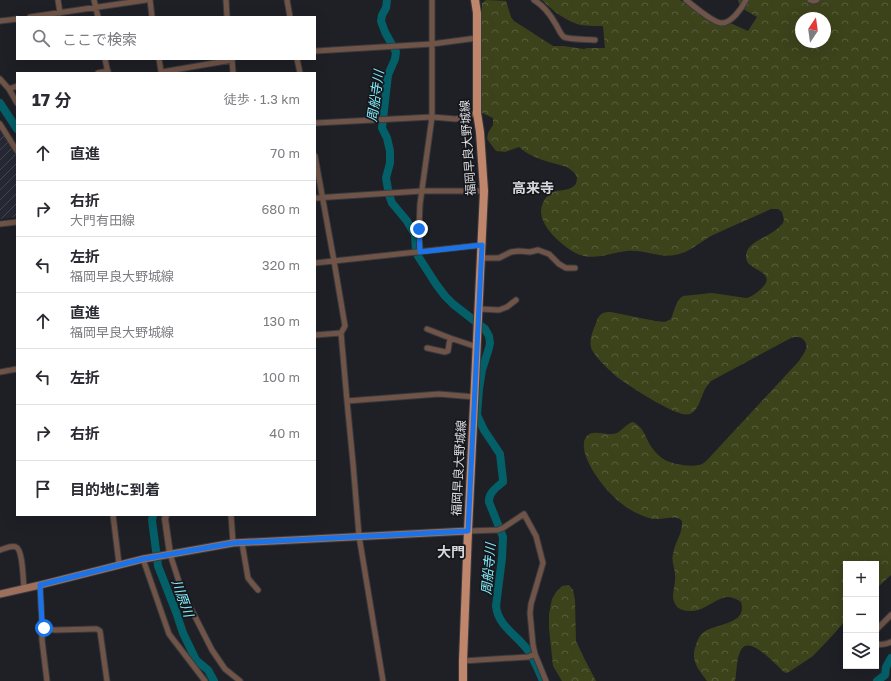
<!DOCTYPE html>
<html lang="ja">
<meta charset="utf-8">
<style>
:root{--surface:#fff;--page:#f7f7f7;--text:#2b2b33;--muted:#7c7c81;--line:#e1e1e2}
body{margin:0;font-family:"Golos Text","Noto Sans JP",sans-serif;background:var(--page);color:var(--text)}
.controls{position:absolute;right:12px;bottom:12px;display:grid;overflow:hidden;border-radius:0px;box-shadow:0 4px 16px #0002}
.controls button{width:36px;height:36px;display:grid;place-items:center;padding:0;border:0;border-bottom:1px solid var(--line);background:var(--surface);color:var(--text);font:20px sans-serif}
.compass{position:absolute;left:795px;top:12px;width:36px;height:36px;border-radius:50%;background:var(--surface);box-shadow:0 4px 16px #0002;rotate:13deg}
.stop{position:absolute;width:12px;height:12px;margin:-9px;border:3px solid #1a73e8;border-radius:50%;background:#fff}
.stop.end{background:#1a73e8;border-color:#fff;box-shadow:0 1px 4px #0008}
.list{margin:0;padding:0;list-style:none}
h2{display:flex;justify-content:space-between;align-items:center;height:52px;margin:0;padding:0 16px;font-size:17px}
h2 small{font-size:13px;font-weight:400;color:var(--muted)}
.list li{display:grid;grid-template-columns:26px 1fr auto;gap:12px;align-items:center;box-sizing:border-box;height:56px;padding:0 16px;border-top:1px solid var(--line)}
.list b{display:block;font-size:15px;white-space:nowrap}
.list p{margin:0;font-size:13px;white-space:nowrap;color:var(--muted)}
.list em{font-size:13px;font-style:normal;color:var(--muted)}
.icon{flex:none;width:22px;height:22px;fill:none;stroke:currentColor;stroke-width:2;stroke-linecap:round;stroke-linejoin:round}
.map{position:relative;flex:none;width:891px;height:681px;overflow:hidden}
.search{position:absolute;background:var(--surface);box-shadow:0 4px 16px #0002;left:16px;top:16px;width:300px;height:44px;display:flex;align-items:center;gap:10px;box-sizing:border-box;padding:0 14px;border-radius:0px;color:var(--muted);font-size:15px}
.panel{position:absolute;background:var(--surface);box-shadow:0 4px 16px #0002;left:16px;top:72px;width:300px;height:444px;border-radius:0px}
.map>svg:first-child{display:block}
.industrial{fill:url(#industrial-furrows)}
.forest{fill:url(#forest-crowns);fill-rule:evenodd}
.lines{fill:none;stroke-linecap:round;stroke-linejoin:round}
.river{stroke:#035f68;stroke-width:8}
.minor-casing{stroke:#393a40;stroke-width:7}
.tertiary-casing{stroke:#393a40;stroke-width:8}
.secondary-casing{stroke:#393a40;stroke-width:9}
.primary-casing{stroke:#393a40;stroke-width:10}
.minor{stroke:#6f5447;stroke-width:5}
.tertiary{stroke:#6f5447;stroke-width:6}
.secondary{stroke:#9c705b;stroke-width:7}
.primary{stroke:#bf866b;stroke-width:8}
.route{stroke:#1a73e8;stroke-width:5}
.labels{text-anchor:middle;stroke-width:3.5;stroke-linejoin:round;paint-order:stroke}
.street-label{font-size:12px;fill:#dbdcdf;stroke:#16171c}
.water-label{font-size:13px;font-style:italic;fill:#85eefc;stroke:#16171c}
.quarter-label{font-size:14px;font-weight:bold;fill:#d7d8df;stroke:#16171c}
</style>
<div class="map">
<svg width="891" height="681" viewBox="0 0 891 681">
<defs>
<pattern id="industrial-furrows" width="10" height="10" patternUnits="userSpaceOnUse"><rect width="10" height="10" fill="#262833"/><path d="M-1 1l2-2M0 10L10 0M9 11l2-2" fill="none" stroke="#454750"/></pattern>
<pattern id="forest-crowns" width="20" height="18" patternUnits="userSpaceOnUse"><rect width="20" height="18" fill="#3c431b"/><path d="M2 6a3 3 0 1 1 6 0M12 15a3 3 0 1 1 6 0" fill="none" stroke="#585e3c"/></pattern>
</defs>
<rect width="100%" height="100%" fill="#1f2026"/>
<path class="industrial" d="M0 126 17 154V217L0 219Z"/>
<path class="forest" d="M486 0 506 1 511 17 514 21 553 46H563L584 49 587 48H605L603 26C595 26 584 26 577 24 563 19 552 10 542 0H680L719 26 728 22 748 31 757 17 740 7 738 0H891V575L876 589V564H846V620L832 636 813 656 789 672 786 673 784 672C776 665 749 634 741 650 736 659 737 671 735 681H707C698 669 690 660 696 645 697 640 700 635 704 632 716 623 748 625 741 602 737 599 732 597 726 597 716 599 708 607 698 610 695 611 692 611 689 611 680 611 674 606 673 597 673 589 676 582 675 575 675 568 671 561 673 554 675 542 683 533 682 521 676 514 664 520 656 519 650 519 646 517 641 515 631 511 621 504 613 496 602 486 576 452 586 437 592 429 605 435 613 434 620 434 625 424 633 422 646 429 645 439 653 449 656 453 661 458 665 460 672 464 693 468 702 464 704 463 707 460 709 458L799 361C801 357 805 353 806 349 808 343 803 337 797 337 795 336 792 338 791 338L711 381C710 383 708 384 707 386 701 394 700 410 690 414 678 419 628 385 617 377 609 370 597 359 592 350 588 341 593 331 596 323 599 314 602 312 611 312L655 321 665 322 671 319C674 312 676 300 683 296L712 293 746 298C752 297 756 293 761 289 777 274 755 271 748 263 746 260 746 257 746 254 749 240 773 236 781 225 783 224 783 222 784 220L782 212 778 209H771C752 218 732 226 713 235 701 241 689 253 675 255 659 258 643 249 627 251 608 253 591 263 572 251 558 242 534 221 543 203 544 200 545 198 548 196 550 194 551 193 553 192 561 189 577 192 577 178 576 173 571 170 567 167 551 162 532 159 519 147L505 152 496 151 487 139 488 133 493 125V118L480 112 482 62V3ZM801 18H825V42H801Z
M569 585 573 590 575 600 576 641 584 658 596 681H562L553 666 549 628V614L552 599 556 592 562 586Z"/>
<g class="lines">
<path class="river" d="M387 0 386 8 382 15 381 21 385 32 396 52 395 59 388 75 382 128 387 138 390 151V163L386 178 389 195 392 203 407 221 415 235 416 251 418 256 436 284 445 296 453 304 485 329 489 336 490 343 489 348 482 370 479 389 477 415 484 430 500 454 503 480V482C497 487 488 493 489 502L503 537 502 558 496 606C498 627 519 636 529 652 535 661 539 672 543 681
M0 103 17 129
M153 515 152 520 158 566 176 612 183 633 196 660 208 670 214 681
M877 681 885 675 886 667 891 658"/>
<defs>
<path id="minor" d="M58 0 60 13
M94 0 98 17
M150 0 152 17
M226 0 227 17
M287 0 290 17
M534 0C544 6 550 14 555 23 558 27 560 34 564 37 570 40 588 39 595 40
M686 0C694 6 712 22 721 23 731 24 742 8 746 0
M810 0 813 1 817 0
M30 17 146 0
M0 21 17 19
M315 51 432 44 477 38
M105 59 108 73
M159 59 161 71 162 72 232 60
M232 59 233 73
M297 59 300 73
M98 73 108 71
M0 79 9 89 17 103
M9 89 17 86
M315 123 432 117 456 119 477 113
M0 124 17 151
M315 156 334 261 345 326 341 333 347 401 353 463 359 536 383 681
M315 198 422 191H484
M0 224 17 222
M420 252 419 229 420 204 432 117V0
M481 258H499L511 252 519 251 530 252 538 250 549 254 559 264 566 268H575
M315 263 482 245
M479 309 499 310 507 307 516 300
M427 329 450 338 477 347
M315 335 341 333
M427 348 445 352 448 351 450 338
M0 372 17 369
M347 401 439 394 475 397
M113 515 119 564
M231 515 233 543
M468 531 498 530 503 528 524 514 536 536 543 563 531 604 530 613 533 645 535 654 546 681
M242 543 248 578 252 583 258 590
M0 550C4 549 11 545 16 547 23 550 23 580 24 588
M170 554 182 591 212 650 225 669 240 681
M143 559 169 634 205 681
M40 585 42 623V640L47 681
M42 623 44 628 46 629 55 630 93 629H97L100 631 107 681
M876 630 891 615
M876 644C881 645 887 644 891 642
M463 661 528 657 535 654"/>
<path id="tertiary" d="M166 515 165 519 170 554"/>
<path id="secondary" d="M0 594 40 585 143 559 149 558 233 543 468 531"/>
<path id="primary" d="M463 681V661L468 531 484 191 480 132 477 113V13L475 0"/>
</defs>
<use href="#minor" class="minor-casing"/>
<use href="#tertiary" class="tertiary-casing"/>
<use href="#secondary" class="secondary-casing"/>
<use href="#primary" class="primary-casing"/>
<use href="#minor" class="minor"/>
<use href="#tertiary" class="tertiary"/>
<use href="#secondary" class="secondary"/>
<use href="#primary" class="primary"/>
</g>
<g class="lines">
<path class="route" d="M44 628 42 623 40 585 143 559 149 558 233 543 468 531 482 245 420 252 419 229"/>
</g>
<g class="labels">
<g class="street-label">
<text transform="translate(468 148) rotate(-94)" y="4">福岡早良大野城線</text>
<text transform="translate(459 468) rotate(-87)" y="4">福岡早良大野城線</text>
</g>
<g class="water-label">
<text transform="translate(375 96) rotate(-82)" y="5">周船寺川</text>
<text transform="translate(488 569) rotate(-85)" y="5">周船寺川</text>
<text transform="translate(183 598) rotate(70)" y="5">川原川</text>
</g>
<g class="quarter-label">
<text x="533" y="193">高来寺</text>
<text x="451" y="557">大門</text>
</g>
</g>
</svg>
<div class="controls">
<button>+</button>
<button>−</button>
<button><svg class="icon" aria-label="layers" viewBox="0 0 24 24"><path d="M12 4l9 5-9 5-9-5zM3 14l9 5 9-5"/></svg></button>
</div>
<svg class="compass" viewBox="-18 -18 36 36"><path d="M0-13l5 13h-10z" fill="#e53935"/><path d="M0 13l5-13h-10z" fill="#7c7c81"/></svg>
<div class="stop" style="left:44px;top:628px"></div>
<div class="stop end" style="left:419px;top:229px"></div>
<div class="search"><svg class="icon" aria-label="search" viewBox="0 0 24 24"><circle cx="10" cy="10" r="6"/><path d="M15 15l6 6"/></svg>ここで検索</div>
<section class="panel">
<h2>17 分<small>徒歩 · 1.3 km</small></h2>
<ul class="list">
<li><svg class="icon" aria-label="ahead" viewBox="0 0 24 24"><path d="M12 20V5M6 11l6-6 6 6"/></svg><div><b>直進</b></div><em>70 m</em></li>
<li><svg class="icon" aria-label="right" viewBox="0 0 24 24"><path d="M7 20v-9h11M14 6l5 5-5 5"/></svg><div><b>右折</b><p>大門有田線</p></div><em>680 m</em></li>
<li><svg class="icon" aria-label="left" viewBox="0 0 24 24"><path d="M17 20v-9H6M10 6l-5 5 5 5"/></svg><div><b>左折</b><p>福岡早良大野城線</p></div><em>320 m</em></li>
<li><svg class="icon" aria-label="ahead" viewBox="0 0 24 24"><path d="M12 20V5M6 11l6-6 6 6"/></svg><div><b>直進</b><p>福岡早良大野城線</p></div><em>130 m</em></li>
<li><svg class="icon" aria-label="left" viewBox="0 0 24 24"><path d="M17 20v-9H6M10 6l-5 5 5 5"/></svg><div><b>左折</b></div><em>100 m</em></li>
<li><svg class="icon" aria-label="right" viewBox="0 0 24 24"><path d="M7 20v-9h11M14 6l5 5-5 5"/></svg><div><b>右折</b></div><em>40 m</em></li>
<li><svg class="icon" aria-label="arrive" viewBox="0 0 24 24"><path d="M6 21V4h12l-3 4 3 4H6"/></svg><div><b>目的地に到着</b></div></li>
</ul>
</section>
</div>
